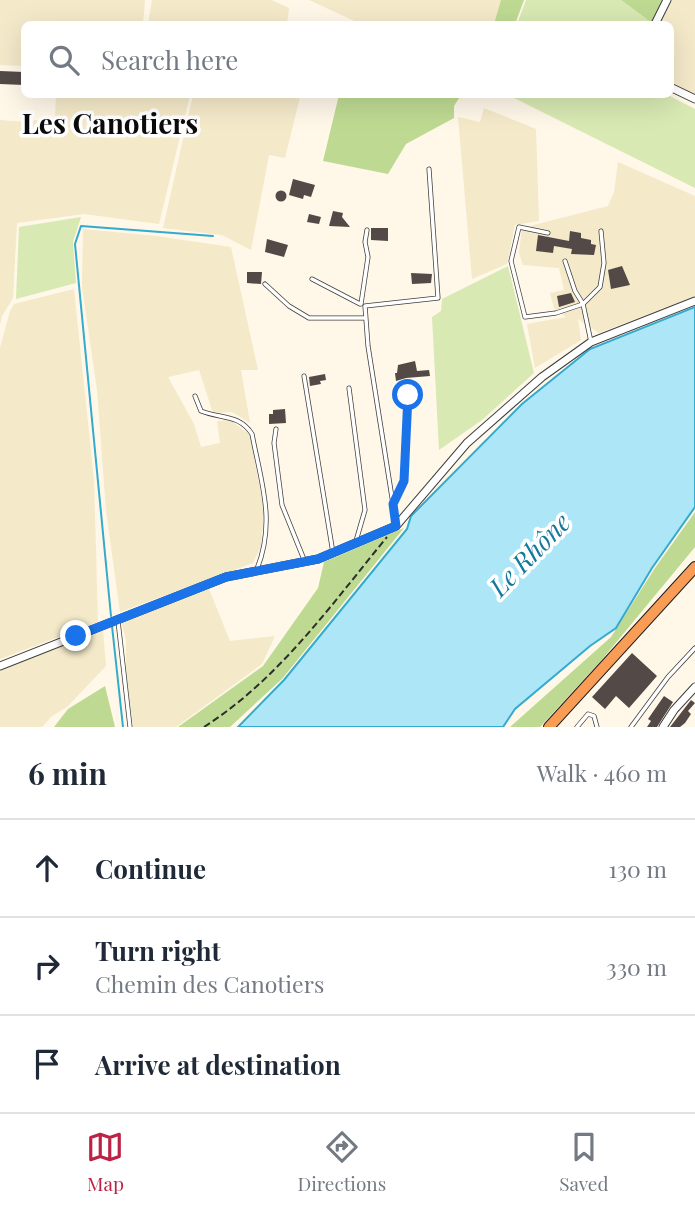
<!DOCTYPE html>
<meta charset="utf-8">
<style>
:root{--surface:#fff;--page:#f6f6f7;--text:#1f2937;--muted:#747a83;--line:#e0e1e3;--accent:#bb2243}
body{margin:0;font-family:"Playfair Display",serif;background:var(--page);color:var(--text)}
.stop{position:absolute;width:21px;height:21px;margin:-16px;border:5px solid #1a73e8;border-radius:50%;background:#fff}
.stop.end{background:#1a73e8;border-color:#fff;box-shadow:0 2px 7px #0008}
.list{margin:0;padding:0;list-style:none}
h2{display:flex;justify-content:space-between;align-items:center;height:91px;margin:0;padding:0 28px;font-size:30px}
h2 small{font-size:23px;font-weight:400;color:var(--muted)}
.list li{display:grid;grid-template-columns:46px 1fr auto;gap:21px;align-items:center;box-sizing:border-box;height:98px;padding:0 28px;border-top:2px solid var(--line)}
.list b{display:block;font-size:26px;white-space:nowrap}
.list p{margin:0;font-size:23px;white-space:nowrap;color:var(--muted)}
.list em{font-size:23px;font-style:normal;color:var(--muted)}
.icon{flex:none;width:38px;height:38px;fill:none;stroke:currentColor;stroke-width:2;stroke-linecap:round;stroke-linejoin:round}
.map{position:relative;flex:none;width:695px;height:727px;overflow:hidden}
.search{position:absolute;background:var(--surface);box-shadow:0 7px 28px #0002;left:21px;right:21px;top:21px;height:77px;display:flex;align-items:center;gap:18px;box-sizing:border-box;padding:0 24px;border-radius:10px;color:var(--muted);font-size:26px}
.sheet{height:385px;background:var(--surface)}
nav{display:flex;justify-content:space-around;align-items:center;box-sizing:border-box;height:98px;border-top:2px solid var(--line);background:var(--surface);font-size:19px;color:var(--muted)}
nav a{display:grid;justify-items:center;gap:4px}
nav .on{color:var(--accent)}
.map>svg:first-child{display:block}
.farmland{fill:#f4e9c9}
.green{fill:#d8e9b3}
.forest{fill:#beda92}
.water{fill:#ade7f7;stroke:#33aace;stroke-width:2}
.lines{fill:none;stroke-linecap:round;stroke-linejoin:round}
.stream{stroke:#33aace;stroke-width:2}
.building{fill:#534a47}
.service-casing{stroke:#3e3e3e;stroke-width:5}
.minor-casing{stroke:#3e3e3e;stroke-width:9}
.trunk-casing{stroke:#1c1c1c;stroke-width:12}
.path{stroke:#2d2d2d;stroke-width:2;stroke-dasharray:7 3.5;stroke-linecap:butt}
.service{stroke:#fff;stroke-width:3.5}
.minor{stroke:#fff;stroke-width:7}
.trunk{stroke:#f89c56;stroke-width:10}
.route{stroke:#1a73e8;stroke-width:9}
.labels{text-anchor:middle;stroke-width:7;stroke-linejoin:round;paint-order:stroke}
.water-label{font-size:26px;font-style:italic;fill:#14789c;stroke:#fff}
.quarter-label{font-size:28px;font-weight:bold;fill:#0b0b0b;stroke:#fff}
</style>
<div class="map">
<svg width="695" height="727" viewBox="0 0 695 727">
<rect width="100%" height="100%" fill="#fff7e8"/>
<path class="farmland" d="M0 0H145L143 24H24V66L0 65Z
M152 0H271L289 8 287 24H148Z
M309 0H502L496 24H361Z
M670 0H695V95L671 83 670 24H658Z
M285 94 300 97 285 158 269 155 251 250 222 235 163 228 193 95Z
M56 95H190L159 224 84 214 17 223 13 298 2 316 0 325V120L25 122 55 117Z
M484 108 536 129 539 221 515 225 507 264 472 279 458 117 480 122Z
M618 162 695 196V296L599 333 578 319 581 340 535 368 527 324 566 317 554 308 550 293 564 290 559 268 523 265 519 253 522 228 608 206 614 192Z
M83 229 156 236 231 247 258 370H241L250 423 232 412 213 413 199 370 168 377 194 424 201 447 220 443 217 421 230 420 250 435 264 510 261 546 253 563 120 612 106 511 97 390 82 287Z
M74 289 94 480 98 622 0 659V348L10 311 14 304Z
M209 589 230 641 275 636 262 664 176 727H133L126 672V640L121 621Z
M103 630 106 666 67 707 52 716 42 727H0V671Z"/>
<path class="green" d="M526 0H621L652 23 517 24Z
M508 95H668L695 109V188Z
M81 217 73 242 76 283 16 299 19 227Z
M508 266 534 373 482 420 439 450 432 317 441 311 442 299Z"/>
<path class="forest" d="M501 0H524L515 24H494Z
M621 0H663L652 23Z
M339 95V94L461 95 454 106V118L406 144 388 174 323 161Z
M695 512V547L600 662 540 727H510L611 637 655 568Z
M404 528 282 679 230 727H178L263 666 318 588 324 562Z
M105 686 115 727H54L68 709Z"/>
<path class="water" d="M695 307V507L652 568 616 628 590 646 515 709 503 727H238L284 680 407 529 411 516 522 404 590 349Z"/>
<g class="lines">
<path class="stream" d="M111 616 75 244 81 226 213 236
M112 626 123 727"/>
</g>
<path class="building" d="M0 71 24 72V85L0 84Z
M293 179 315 185 311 197 304 195 303 199 289 195Z
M275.5 196a5.5 5.5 0 1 1 11 0a5.5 5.5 0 1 1-11 0Z
M333 211 343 213 342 217 350 227 329 226Z
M309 214 321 217 319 224 307 222Z
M371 228H388V241L371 240Z
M570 231 581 233V238L591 240V244L596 245 594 255 571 254 572 249 554 246 553 253 536 251 538 235 569 241Z
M267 239 288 245 284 257 265 252Z
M622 266 630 285 611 289 608 270Z
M247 272H262L261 284 247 283Z
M411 273 432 274 431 283 412 284Z
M571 293 575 302 559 307 557 296Z
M415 361 417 371 429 370 430 376 406 378 396 381 395 373H397L398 365Z
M325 374 326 380 320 381 321 384 310 386 309 377Z
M285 409 286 423 269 424V414H273V410Z
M632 653 657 676 629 708 616 696 605 709 592 697Z
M664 696 673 702 657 727H647L651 721 648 719Z
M691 700 695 703 688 711 691 714 685 723 680 727H670Z"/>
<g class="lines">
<defs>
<path id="service" d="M548 233 519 227 511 261 525 317 556 313 583 304 575 291 565 261
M312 279 360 304
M265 284 289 306 309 318H365
M361 304 368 257 365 242 367 230
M591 342 583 304 600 287 604 263 601 231
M304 376 333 553
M349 388 365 510 356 541
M195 396 201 411C221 419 239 414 252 434 261 482 276 521 257 569
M276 429 274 443 282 505 305 562
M393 504 368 346 365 306 438 298 429 169
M396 524 393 504 404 481 407 382
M118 621 130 727
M577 727 588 714 594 716 597 727
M631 727 668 677 695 648"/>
<path id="minor" d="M655 24 667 0
M670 87 695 99
M0 666 226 577 318 559 396 526 467 443 542 377 591 342 695 301
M663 727 674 710 695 687"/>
<path id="trunk" d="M549 727 695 567"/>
</defs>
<use href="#service" class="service-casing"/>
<use href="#minor" class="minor-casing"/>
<use href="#trunk" class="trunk-casing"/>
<path class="path" d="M204 727C279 679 331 605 387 537"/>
<use href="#service" class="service"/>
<use href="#minor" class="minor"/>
<use href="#trunk" class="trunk"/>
</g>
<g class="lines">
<path class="route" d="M76 636 226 577 318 559 396 526 393 504 404 481 408 395"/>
</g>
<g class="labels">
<g class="water-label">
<text transform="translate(530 555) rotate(-46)" y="9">Le Rhône</text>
</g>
<g class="quarter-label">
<text x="110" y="134">Les Canotiers</text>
</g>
</g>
</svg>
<div class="stop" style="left:408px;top:395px"></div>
<div class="stop end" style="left:76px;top:636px"></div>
<div class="search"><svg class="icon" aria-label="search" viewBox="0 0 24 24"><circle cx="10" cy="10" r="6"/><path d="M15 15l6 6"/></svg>Search here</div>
</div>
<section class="sheet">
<h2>6 min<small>Walk · 460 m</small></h2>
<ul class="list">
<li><svg class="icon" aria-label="ahead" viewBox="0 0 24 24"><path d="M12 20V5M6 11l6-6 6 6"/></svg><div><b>Continue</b></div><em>130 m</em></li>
<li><svg class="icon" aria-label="right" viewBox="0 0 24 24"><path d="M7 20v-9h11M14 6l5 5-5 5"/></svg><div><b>Turn right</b><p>Chemin des Canotiers</p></div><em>330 m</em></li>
<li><svg class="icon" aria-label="arrive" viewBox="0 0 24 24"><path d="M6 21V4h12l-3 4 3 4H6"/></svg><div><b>Arrive at destination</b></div></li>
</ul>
</section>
<nav>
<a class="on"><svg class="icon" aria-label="map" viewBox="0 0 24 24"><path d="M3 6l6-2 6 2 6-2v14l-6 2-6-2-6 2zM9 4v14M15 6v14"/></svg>Map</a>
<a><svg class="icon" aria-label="directions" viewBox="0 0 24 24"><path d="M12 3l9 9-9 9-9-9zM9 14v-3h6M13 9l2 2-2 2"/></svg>Directions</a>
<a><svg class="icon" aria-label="saved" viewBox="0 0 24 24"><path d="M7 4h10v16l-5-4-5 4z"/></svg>Saved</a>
</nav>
